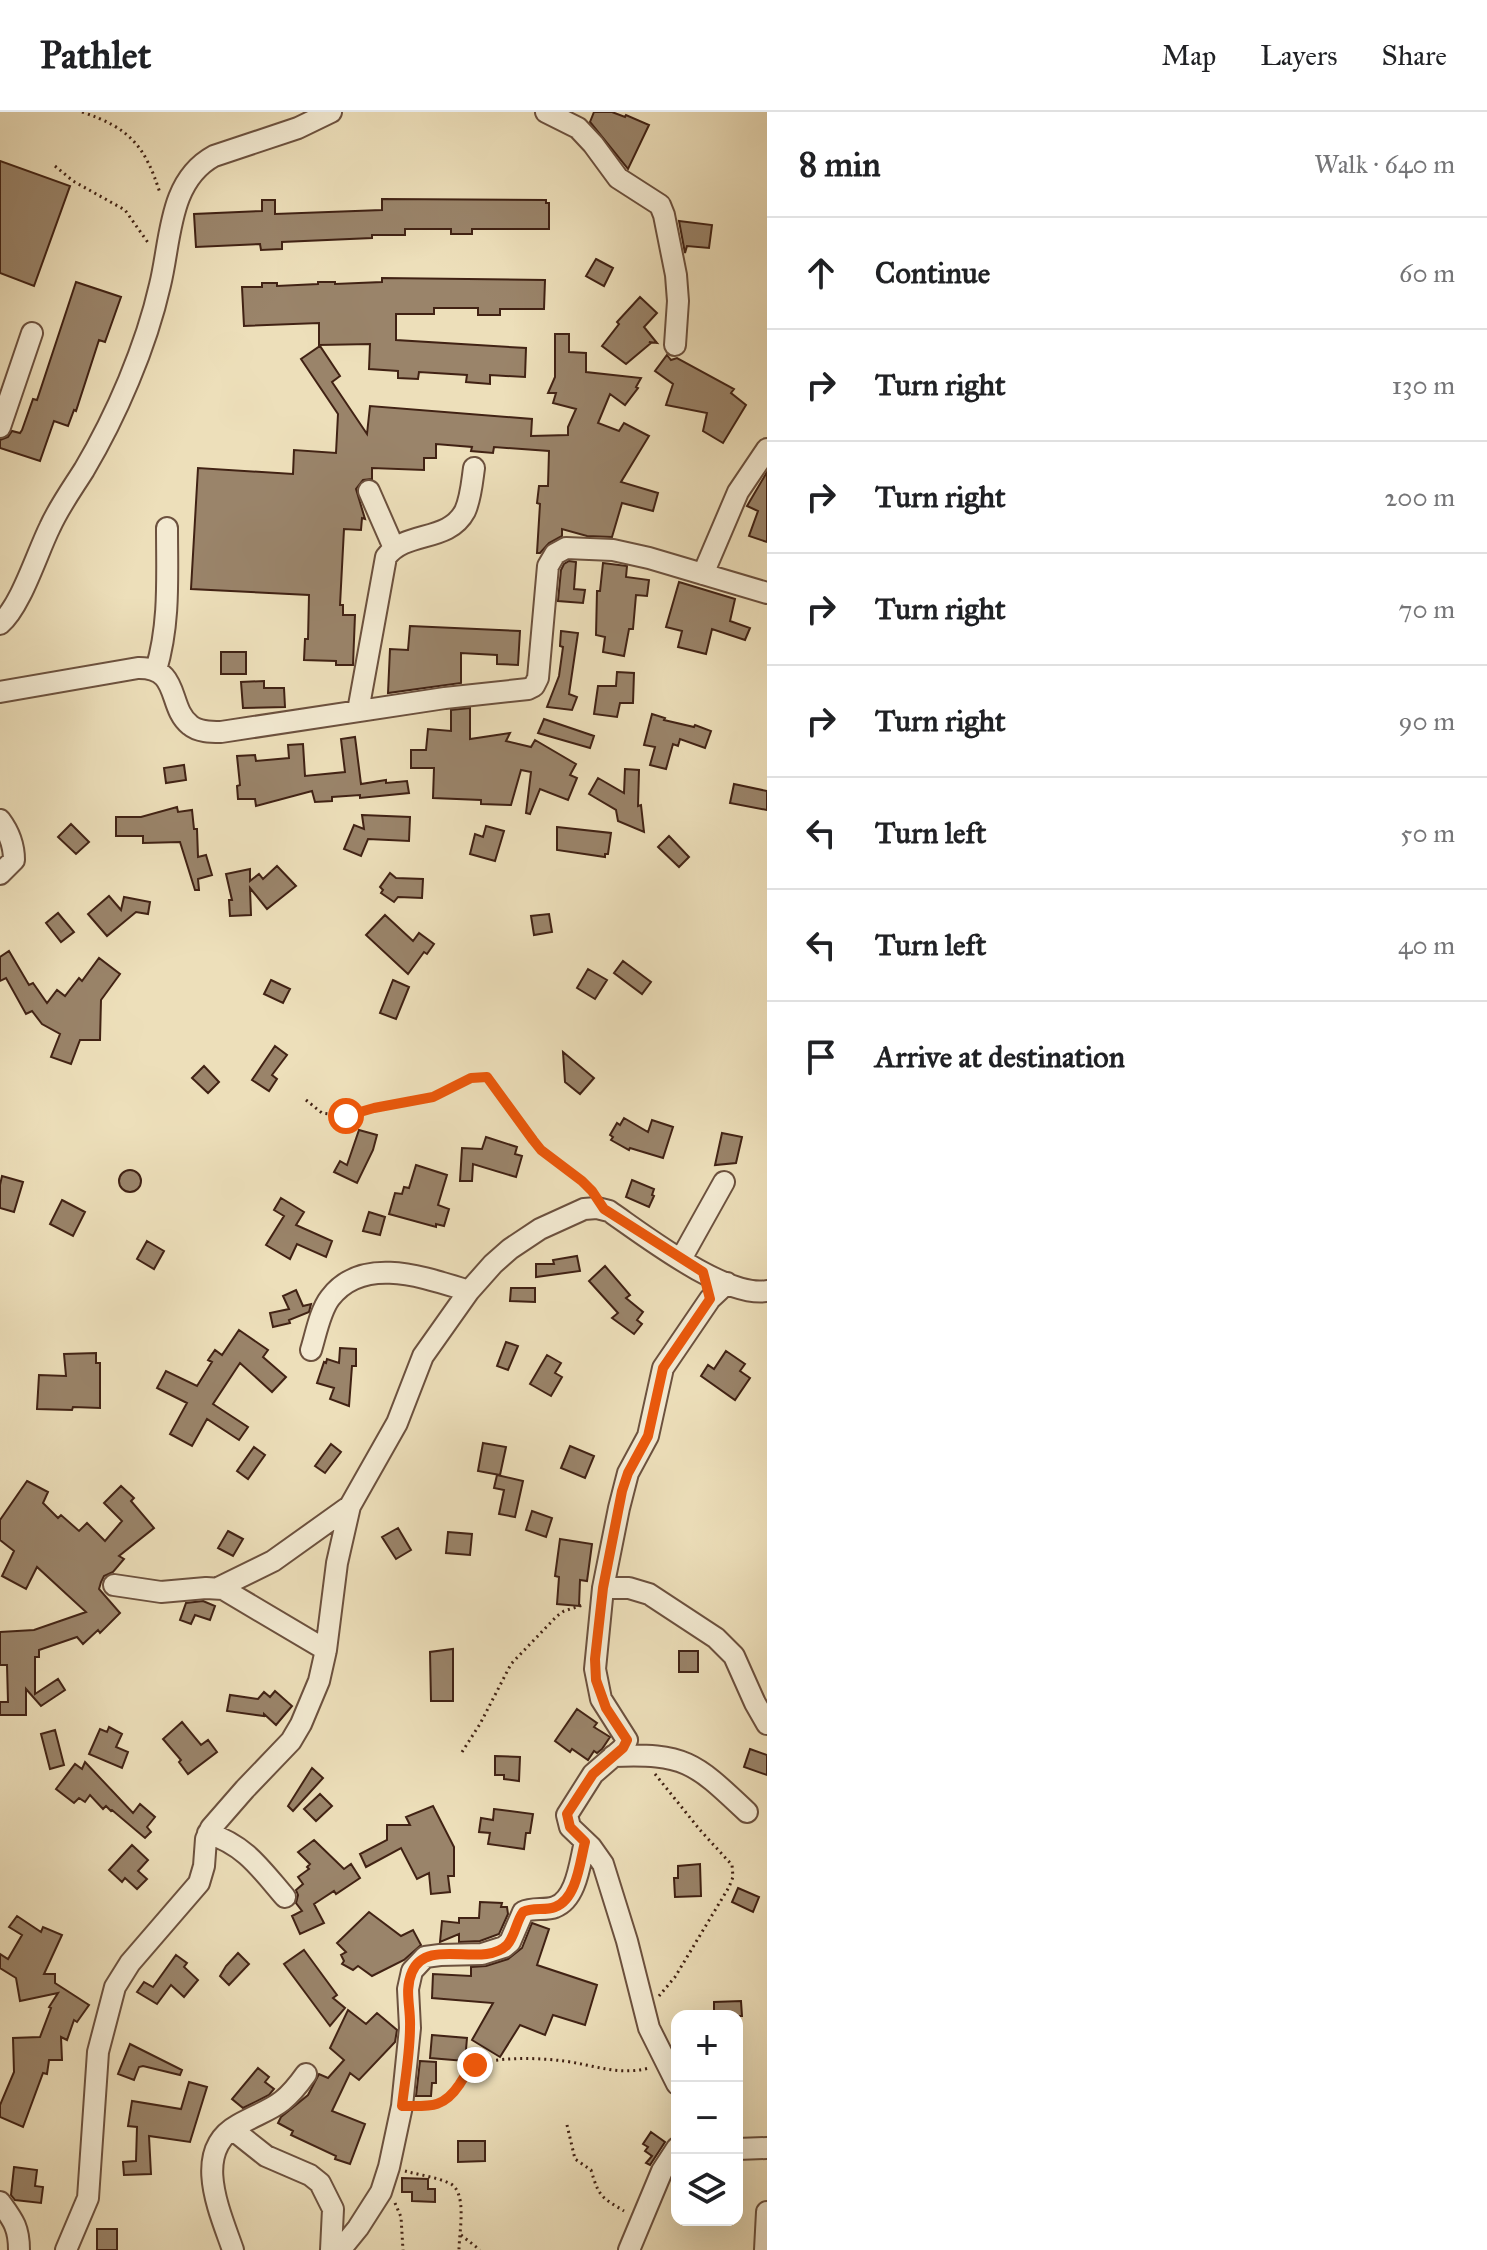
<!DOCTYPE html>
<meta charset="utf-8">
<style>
:root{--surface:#fff;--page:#f2f2f2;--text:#202124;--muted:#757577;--line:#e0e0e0}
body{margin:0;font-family:"IM FELL Great Primer",serif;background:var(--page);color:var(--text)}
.controls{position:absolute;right:24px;bottom:24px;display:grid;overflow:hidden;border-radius:16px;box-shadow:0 8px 32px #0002}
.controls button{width:72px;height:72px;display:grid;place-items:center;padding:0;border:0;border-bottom:2px solid var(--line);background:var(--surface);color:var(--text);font:40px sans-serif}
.stop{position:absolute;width:24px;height:24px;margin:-18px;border:6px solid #ea580c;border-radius:50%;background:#fff}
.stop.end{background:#ea580c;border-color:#fff;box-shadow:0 2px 8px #0008}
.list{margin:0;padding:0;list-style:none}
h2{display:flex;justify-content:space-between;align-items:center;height:104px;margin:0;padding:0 32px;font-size:34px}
h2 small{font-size:26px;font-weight:400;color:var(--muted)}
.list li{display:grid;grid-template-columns:52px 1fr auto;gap:24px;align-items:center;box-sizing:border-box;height:112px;padding:0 32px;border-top:2px solid var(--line)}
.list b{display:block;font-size:30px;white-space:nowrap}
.list em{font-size:26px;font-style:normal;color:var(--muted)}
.icon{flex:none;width:44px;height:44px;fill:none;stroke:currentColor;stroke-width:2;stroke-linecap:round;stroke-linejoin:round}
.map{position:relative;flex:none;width:767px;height:2138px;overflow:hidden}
header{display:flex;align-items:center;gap:48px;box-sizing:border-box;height:112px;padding:0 40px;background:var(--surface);border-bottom:2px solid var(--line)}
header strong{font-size:38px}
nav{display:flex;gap:44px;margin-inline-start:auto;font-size:28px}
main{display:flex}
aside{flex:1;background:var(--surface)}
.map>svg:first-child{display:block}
.building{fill:#9a846a;stroke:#412214;stroke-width:2}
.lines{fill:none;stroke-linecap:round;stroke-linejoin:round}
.minor-casing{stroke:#6c513e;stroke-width:24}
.path{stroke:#412214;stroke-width:3;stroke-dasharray:2 4;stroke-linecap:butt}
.minor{stroke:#f3ead2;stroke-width:20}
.route{stroke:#ea580c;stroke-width:10}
</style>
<header>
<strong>Pathlet</strong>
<nav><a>Map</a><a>Layers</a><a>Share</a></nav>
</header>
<main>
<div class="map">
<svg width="767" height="2138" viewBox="0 0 767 2138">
<rect width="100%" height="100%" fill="#eddfba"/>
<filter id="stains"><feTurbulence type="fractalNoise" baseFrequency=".0025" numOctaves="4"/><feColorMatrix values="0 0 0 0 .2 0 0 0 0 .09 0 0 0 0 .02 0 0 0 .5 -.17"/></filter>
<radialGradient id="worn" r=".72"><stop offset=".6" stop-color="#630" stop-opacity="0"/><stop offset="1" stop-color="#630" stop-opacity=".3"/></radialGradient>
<path class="building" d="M594 0H612L625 5 626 3 649 13 628 57 590 10Z
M0 49 70 74 34 174 0 161Z
M382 87 546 88V91H549V117H472V122H451V117H405V123H372V126L282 130V137L261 138 260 132 196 135 194 102 262 99V88H275V102L382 98Z
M679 109 712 113 709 136 687 134 685 141Z
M596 147 613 156 604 174 586 164Z
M382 166 545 168 544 197H500V203H478V196H434V202H396V228L526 236 525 265 490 263V272L466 270 467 263 419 260 418 267 398 266V259L369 257 370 232 319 233V211L244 214 242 175H262V171H277V174L318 172V170H335V172L382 170Z
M76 170 121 185 105 230 99 228 76 299 74 298 68 314 54 309 40 349 0 336V328L8 325 12 319 20 321 22 318 33 287 37 288Z
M640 185 657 201 644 215 657 231 649 230 651 231 626 252 602 234 619 212 617 210Z
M555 222H569V240L586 241V260L641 266 636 275 638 276 625 293 610 282 598 311 619 319 624 311 649 324 621 370 658 381 653 399 622 391 612 425 587 424 562 417V424L549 431 540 441H537L540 392 537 391 539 374H548L549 339 494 335 493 341 471 339 472 335 436 332V346H424V358L372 356V367L363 368 356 377 365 407 362 406 361 418 344 417 340 493H343V503H355L353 553H336V549L304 548 305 527H308L309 483 191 477 198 356 293 362 294 338 336 341 338 302 301 247 320 234 340 264 332 270 367 322 370 294 532 307 531 324 568 323V315L576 297 553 291 556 281H548L555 265Z
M667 243 671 248 677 246 734 277 731 281 746 293 723 331 703 319 707 301 666 293 673 272 655 259Z
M767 360V430L749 424 758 399 747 394Z
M569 449 576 450 574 477 585 478 583 491 558 489 561 458 564 452Z
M603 451 627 454 626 465 649 468 647 484 636 483 633 517H629L624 544 603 540 605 525 596 523 597 479H600Z
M679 470 735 487 730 509 750 516 745 528 712 517 706 542 678 535 682 519 666 515Z
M410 514 520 519 518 553 497 552V543L461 541V571L388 581 390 537 408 538Z
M561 519 578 521 569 582 577 585 572 598 547 595 559 564 563 535 560 534Z
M221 540H246V562H221Z
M617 560 634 561 633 591H620L617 605 594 602 598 574H616Z
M264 569V576H284L285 595 243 596 241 570Z
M470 596V627L510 621 506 629 531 635 535 628 576 652 570 663 577 666 568 688 540 677 530 702 526 701 531 660 521 658 511 693 481 692V688L433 686 434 656H411V638H426L428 617 451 619V598Z
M652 602 665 606 664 608 694 615 695 613 711 619 705 636 680 627 678 634 673 632 666 657 650 653 655 635 644 633Z
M544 607 594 624 590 636 538 621Z
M355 625 361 672 386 668V671L407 669 409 681 360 686V683L332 685V689L315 690 312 679 256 694 255 687H238L237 674 240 673 237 644 255 643 256 649 289 646 288 633 303 632 305 664 345 660 341 627Z
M184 653 186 668 166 671 164 656Z
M625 657 639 658 638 694 641 693 644 720 618 709 616 698 589 682 598 666 624 681Z
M734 672 767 679V698L730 691Z
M177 695 178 700 192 698 194 717H197L198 745 206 743 212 763 198 767 199 778H195L180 730 143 731V724H116V705H141Z
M362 703 410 705 409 729 368 727 361 744 344 737 354 713 364 717Z
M71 712 89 730 76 742 58 725Z
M486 714 504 719 495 749 470 742 475 722 483 725Z
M557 715 611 721 608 742H605V745L557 738Z
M669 724 689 745 679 755 658 735Z
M277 754 296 774 267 797 250 776 251 803 230 804 229 788H232L226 762 250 757V769L259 762 263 767Z
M390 761 396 766 423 767 422 786 398 785 394 790 381 781 383 778 380 775Z
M109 784 121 798 124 785 150 790 148 802 136 800 107 824 88 802Z
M58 801 74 820 61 830 46 811Z
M549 802 552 820 534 823 531 804Z
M385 803 413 829 419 821 434 832 427 842 424 840 408 862 366 823Z
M9 839 29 873 33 871 47 891 57 878 65 884 79 866 82 869 99 846 120 862 101 888 100 928H80L71 952 51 945 60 922 42 912 32 899 26 902 6 866 0 869V845Z
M623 849 651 870 642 882 614 861Z
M588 857 607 868 595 887 577 876Z
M271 868 290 877 283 891 264 882Z
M393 868 409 875 396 907 380 901Z
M275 934 287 943 272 963 277 967 269 979 252 968Z
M563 940 594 966 580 982 565 970Z
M204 954 219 970 208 981 192 966Z
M624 1006 648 1020 652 1008 673 1015 663 1046 630 1036 629 1038 611 1028 613 1025 610 1023 617 1011 620 1013Z
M359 1018 377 1023 373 1038 357 1071 334 1060 340 1049 347 1053Z
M722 1021 742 1025 736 1051 715 1053Z
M486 1025 517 1035 515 1042 522 1044 516 1065 473 1052 472 1069H460L462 1036 482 1037Z
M416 1053 447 1063 438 1093 449 1097 444 1114 436 1112V1115L389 1102 395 1081 402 1082 404 1075 409 1076Z
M119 1069a11 11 0 1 1 22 0a11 11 0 1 1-22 0Z
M2 1064 23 1070 14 1100 0 1096V1073Z
M632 1068 654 1077 652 1083 654 1084 649 1095 626 1085Z
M281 1086 304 1100 296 1113 332 1129 326 1145 297 1132 290 1147 266 1133 284 1104 274 1098Z
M62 1088 85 1100 73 1124 50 1112Z
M369 1100 385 1105 380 1123 363 1119Z
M147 1129 164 1139 154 1157 137 1147Z
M577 1144 580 1159 536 1165V1152H554L553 1148Z
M605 1154 630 1183 626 1186 643 1200 637 1208 642 1212 634 1222 612 1206 618 1201 589 1169Z
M511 1176H535V1190L510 1189Z
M296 1178 303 1194 311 1192 309 1200 289 1208 290 1211 273 1215 270 1201 289 1197 283 1184Z
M239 1218 268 1238 263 1245 286 1265 272 1280 240 1251 213 1292 248 1315 239 1328 207 1307 192 1334 170 1322 187 1291 157 1276 166 1259 197 1274 212 1250 208 1248 215 1238 222 1243Z
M506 1230 518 1234 508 1258 497 1254Z
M340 1236 356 1237V1254H352L349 1294 330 1287 334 1276 317 1271 324 1250 326 1251 327 1247 339 1251Z
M726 1239 745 1252 740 1259 750 1266 735 1288 701 1264 708 1253 714 1257Z
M96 1241V1251H100V1296L73 1295 72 1298 37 1297 39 1263 66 1264 64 1242Z
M547 1243 561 1251 555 1261 562 1265 551 1284 530 1272Z
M483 1331 506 1335 500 1363 478 1359Z
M331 1332 341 1340 325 1361 315 1354Z
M570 1334 594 1344 585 1366 561 1356Z
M254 1335 265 1343 248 1367 237 1359Z
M497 1363 523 1369 515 1405 499 1402 504 1378 494 1376Z
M27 1369 48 1380 43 1391 58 1406 61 1403 79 1419 87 1411 105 1429 122 1409 104 1391 121 1374 134 1386 131 1389 154 1416 119 1444 124 1447 113 1460 104 1464 101 1470 99 1477 120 1501 100 1521 98 1518 83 1532 77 1525 39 1538V1545H35V1582L58 1567 65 1578 41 1594 26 1577V1603H0V1590H8L7 1553H0V1520L34 1518 86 1500 37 1455 26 1477 2 1464 14 1439 0 1428V1408Z
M532 1399 552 1406 546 1425 526 1418Z
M398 1416 411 1438 396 1447 382 1425Z
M228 1419 243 1427 233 1444 218 1436Z
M448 1420 472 1422 470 1443 446 1441Z
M560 1427 592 1432 587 1469 580 1468 579 1494 557 1492 559 1465 555 1464Z
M203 1489 215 1494 210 1508 195 1503 191 1512 180 1508 186 1491Z
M453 1537V1589H431L430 1540Z
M679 1539H698V1560H679Z
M275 1579 292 1594 276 1613 264 1602V1604L227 1599 230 1583 258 1587 264 1580 270 1585Z
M577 1597 597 1611 594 1615 610 1625 602 1637 597 1641 594 1639 588 1648 572 1637 570 1640 555 1629Z
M182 1610 201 1633 208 1628 217 1640 188 1662 179 1650 181 1648 163 1627Z
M109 1615 122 1622 116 1635 128 1640 122 1656 89 1642 100 1617 107 1620Z
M55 1618 64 1653 50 1657 41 1622Z
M750 1637 767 1643V1663L744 1655Z
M495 1644 520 1645 519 1669 504 1667V1663H495Z
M85 1650 133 1701 140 1692 155 1705 147 1715 151 1720 145 1726 112 1698 111 1699 106 1694 103 1697 90 1683 85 1690 79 1686 74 1691 56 1677 75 1652 82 1657Z
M312 1656 323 1666 293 1699 288 1694Z
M320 1682 332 1694 316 1709 304 1697Z
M433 1694 454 1735V1764H448L450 1780 431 1782 429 1761 417 1767 401 1736 366 1755 360 1742 387 1728V1713H410L406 1705Z
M494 1697 533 1702 530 1721H526L524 1737 488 1732 490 1721 479 1720 481 1706 493 1708Z
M314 1728 344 1757 351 1752 360 1766 336 1782 334 1779 314 1792 324 1811 300 1822 292 1804 302 1799 296 1791 298 1783 296 1778 303 1772 298 1765 309 1757 307 1755 310 1752 298 1740Z
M132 1733 148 1748 138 1759 147 1767 137 1777 125 1766 122 1770 109 1758Z
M700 1752 701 1784 675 1785 674 1766H678V1754Z
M738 1776 759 1785 753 1800 732 1790Z
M480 1790 502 1791 501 1795H507L508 1802 499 1822 480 1829 459 1830V1822L440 1830 442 1809 459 1811V1806H479Z
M369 1800 401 1824 413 1818 421 1833 404 1848 372 1864 358 1854 353 1858 342 1852 344 1849 341 1843 346 1840 337 1831Z
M17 1804 41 1820 43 1815 62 1823 44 1862H55V1871L89 1893 77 1910 74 1908 67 1928 61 1925 62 1948H49L47 1962 43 1961 23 2015 0 2005V1993L14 1960 13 1926 40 1925 51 1896 49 1895 58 1881 20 1889 16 1866 0 1856V1842L8 1847 22 1823 9 1815Z
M532 1811 549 1817 537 1853 597 1873 585 1913 553 1903 545 1923 520 1913 500 1945 472 1928 493 1891 432 1886 433 1862 471 1864V1855L486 1854 508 1847 522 1836Z
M304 1838 337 1883 333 1886 345 1896 330 1914 284 1852Z
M238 1841 249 1852 229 1873 220 1864 226 1854Z
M176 1843 187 1851 184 1855 198 1868 184 1885 171 1873 157 1892 137 1880 144 1870 153 1875Z
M741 1889 742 1904H714V1890Z
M348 1898 366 1912 377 1901 397 1918 395 1930 359 1968 350 1961 332 1999 365 2012 350 2052 335 2047 336 2044 291 2023 293 2019 278 2011 281 2005 308 1983 319 1962 328 1966 344 1948 330 1936Z
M432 1923 467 1926 465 1949 430 1946Z
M130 1932 182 1958 180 1963 143 1954 139 1955 134 1968 118 1962Z
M420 1949 436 1950V1971H432L431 1984H416Z
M258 1956 269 1965 265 1970 274 1977 269 1983 243 1996 232 1987Z
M189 1970 207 1975 190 2030 149 2024 151 2062 124 2063 123 2050 136 2049 137 2015 128 2014 132 1989 181 1997Z
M651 2020 665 2030 650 2053 646 2051 652 2044 645 2039 648 2035 643 2032Z
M458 2029H485V2049L458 2050Z
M14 2055 37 2058 35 2074 43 2075 41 2091 15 2088 11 2083Z
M402 2066 428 2067V2077H435V2090L412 2089V2080H402Z
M97 2117H117V2138H97Z"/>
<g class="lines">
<defs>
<path id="minor" d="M546 0 578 16 593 32 618 66 660 93 664 103 676 163 678 189 675 233
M0 315 32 221
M369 379 394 436
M703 462 738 380 767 337
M0 512C21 494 37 441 50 415 59 395 72 377 84 358 116 304 146 235 160 173 171 129 168 69 214 44L298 16 331 0
M156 558C170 511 167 465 167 416
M0 580 138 556C181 555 167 595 190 613 198 620 211 620 221 620L445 586 528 577 534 574 538 566 548 454 555 442 566 436 613 438 649 446 767 481
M358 599 386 445C406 418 448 431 465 399 471 386 472 370 474 356
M0 708C9 720 14 733 14 748L0 762
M681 1147 724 1070
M311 1238C316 1222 320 1199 330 1186 363 1142 426 1166 469 1179
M114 1473 161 1480 206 1476 223 1477 326 1538
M218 1476 273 1449 350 1394
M603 1476H629L649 1482 716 1526 734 1544 755 1591 767 1612
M613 1644C686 1641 695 1651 747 1700
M208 1721C246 1734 260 1756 285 1785
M677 1972 649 1916 627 1829 603 1752 591 1735 570 1715 567 1703 593 1662 623 1636 627 1628 601 1587 595 1557 603 1476 619 1396 628 1361 648 1324 663 1256 710 1187 727 1171
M232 2017 266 2044 310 2063 320 2071 333 2097 331 2138
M737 2037 767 2036
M0 2090C13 2108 19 2115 19 2138
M66 2138 88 2086 98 1940 115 1875 130 1851 199 1771 204 1754 206 1727 211 1716 245 1677 291 1629 301 1612 319 1569 326 1538 337 1451 350 1394 397 1311 423 1244 469 1179 493 1152 510 1137 540 1117 584 1097 597 1096 609 1099C644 1123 725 1186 767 1179
M233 2138C220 2100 191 2039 238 2013 273 1994 281 1997 306 1962
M340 2138 358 2116 381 2080 389 2055 402 1994 410 1916 408 1877 412 1859 425 1845 440 1843 482 1842 504 1835 510 1830 523 1800C533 1795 545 1799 555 1795 577 1787 580 1749 585 1730
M629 2138 662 2059 677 2036
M765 2138 767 2100"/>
</defs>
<use href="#minor" class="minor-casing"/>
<path class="path" d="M82 0C130 16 145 34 160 81
M55 54 73 69 125 98 149 132
M306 988 322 1001 346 1004 374 996 433 985 471 966 486 964 516 1008 541 1038 590 1077
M462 1640 480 1612 511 1552 557 1504 564 1499 583 1493
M655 1662 700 1718 732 1753 733 1765 729 1775 675 1865 659 1884
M418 1994C467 1994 453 1956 485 1950 510 1945 539 1946 564 1949 594 1953 619 1964 649 1956
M567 2013 575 2047 591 2058C599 2085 601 2085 624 2099
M405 2059C419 2063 436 2065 449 2071 468 2079 459 2120 459 2138
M395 2091 401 2105 403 2138
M461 2123 480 2138"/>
<use href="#minor" class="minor"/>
</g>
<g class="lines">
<path class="route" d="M346 1004 374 996 433 985 471 966 487 965 533 1028 541 1038 582 1069 592 1079 604 1097 703 1160 710 1187 663 1256 648 1324 628 1361 622 1379 603 1476 595 1547 596 1568 606 1596 627 1628 623 1636 593 1662 567 1702 570 1715 585 1730C580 1749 577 1787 555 1795 545 1799 533 1795 523 1800 516 1810 515 1824 507 1833 483 1857 427 1824 412 1860 404 1878 411 1896 410 1915 410 1941 405 1968 402 1994 429 1994 443 1997 459 1973 464 1965 468 1958 475 1953"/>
</g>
<rect width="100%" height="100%" filter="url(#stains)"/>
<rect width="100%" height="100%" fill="url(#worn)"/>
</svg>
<div class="controls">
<button>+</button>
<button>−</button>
<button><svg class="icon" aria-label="layers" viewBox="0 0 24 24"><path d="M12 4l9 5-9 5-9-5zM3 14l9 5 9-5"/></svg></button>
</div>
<div class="stop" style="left:346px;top:1004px"></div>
<div class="stop end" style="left:475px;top:1953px"></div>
</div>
<aside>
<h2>8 min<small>Walk · 640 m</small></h2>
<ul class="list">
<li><svg class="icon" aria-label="ahead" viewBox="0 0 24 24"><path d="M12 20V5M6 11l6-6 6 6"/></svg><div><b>Continue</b></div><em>60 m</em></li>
<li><svg class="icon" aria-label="right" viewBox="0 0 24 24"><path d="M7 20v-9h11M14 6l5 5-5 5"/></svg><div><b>Turn right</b></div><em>130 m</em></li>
<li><svg class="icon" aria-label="right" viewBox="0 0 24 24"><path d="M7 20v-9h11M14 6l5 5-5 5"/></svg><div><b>Turn right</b></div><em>200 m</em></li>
<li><svg class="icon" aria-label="right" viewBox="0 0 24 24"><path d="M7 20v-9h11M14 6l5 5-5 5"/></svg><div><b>Turn right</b></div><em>70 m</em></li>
<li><svg class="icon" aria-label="right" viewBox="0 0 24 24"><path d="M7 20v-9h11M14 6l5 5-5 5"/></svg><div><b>Turn right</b></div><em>90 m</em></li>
<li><svg class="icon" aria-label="left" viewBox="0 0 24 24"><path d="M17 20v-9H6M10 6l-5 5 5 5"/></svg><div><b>Turn left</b></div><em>50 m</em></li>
<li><svg class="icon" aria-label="left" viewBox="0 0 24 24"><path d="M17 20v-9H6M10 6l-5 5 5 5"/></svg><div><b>Turn left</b></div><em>40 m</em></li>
<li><svg class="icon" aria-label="arrive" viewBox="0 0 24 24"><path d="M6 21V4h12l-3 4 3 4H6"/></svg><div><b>Arrive at destination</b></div></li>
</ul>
</aside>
</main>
